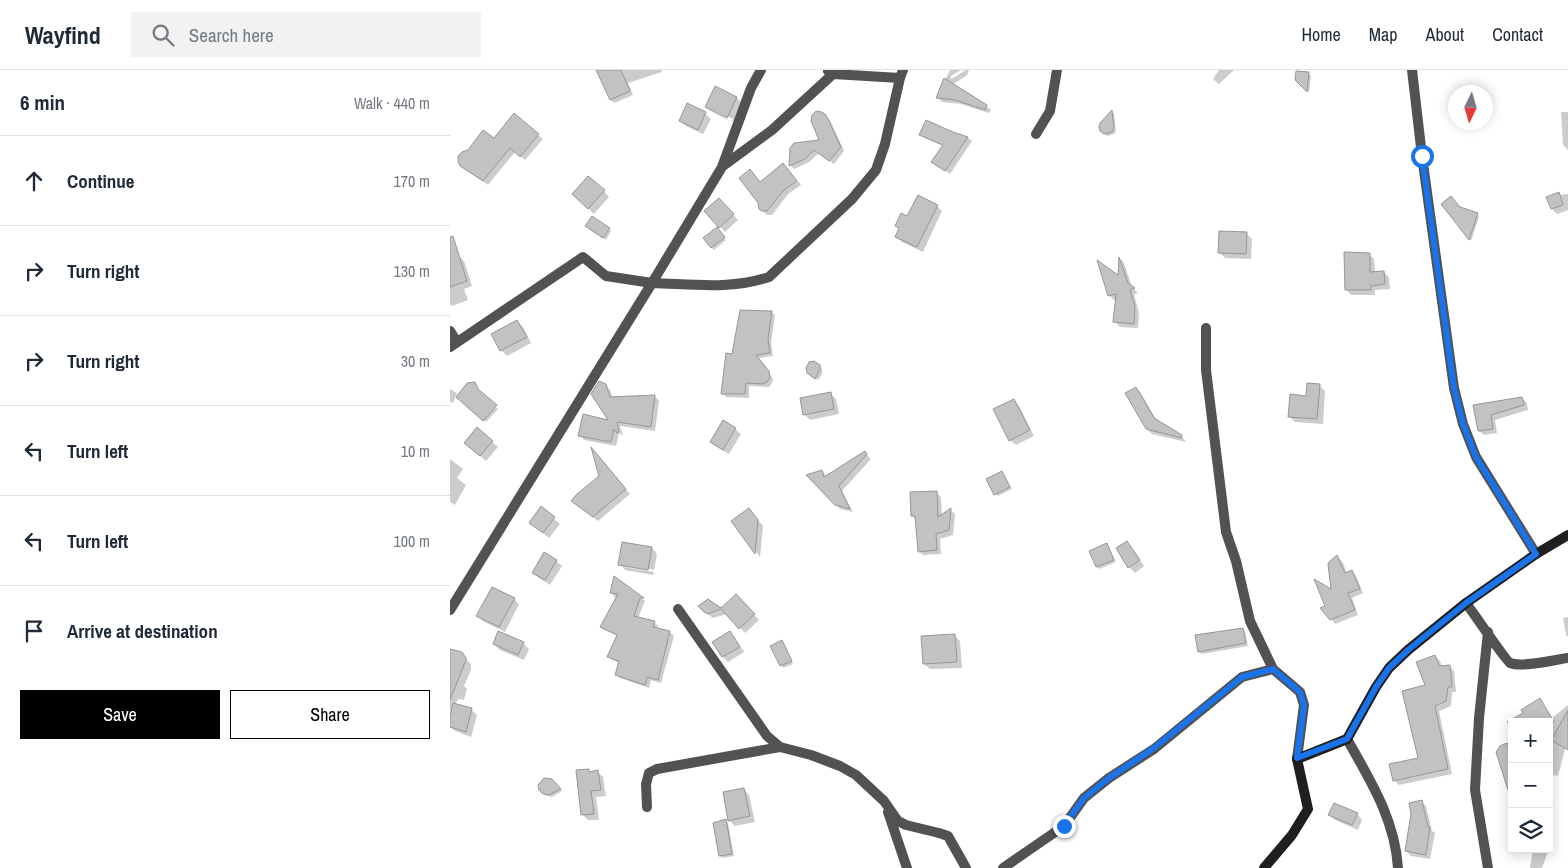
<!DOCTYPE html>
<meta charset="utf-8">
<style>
:root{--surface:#fff;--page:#f2f2f3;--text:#1f2937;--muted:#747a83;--line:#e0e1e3;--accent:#000}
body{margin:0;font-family:"Archivo Narrow",sans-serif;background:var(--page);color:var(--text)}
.controls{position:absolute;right:15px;bottom:15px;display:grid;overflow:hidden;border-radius:0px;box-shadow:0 2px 12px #0003}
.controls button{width:45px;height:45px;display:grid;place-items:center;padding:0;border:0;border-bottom:1px solid var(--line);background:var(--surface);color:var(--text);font:25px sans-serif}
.compass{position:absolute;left:998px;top:15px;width:45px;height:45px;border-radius:50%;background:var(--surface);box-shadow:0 2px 12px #0003;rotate:185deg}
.stop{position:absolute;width:15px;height:15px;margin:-11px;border:4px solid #1a73e8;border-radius:50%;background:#fff}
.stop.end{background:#1a73e8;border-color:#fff;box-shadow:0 1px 5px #0008}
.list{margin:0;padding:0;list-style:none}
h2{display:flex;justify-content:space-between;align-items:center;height:65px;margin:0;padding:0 20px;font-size:21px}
h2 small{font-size:16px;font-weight:400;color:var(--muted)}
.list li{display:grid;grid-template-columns:32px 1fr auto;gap:15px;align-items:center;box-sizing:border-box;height:90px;padding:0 20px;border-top:1px solid var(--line)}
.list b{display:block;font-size:19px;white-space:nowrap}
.list em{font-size:16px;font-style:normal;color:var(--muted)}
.actions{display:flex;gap:10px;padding:15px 20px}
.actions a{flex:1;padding:11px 0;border:1px solid var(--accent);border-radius:0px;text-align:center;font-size:18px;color:var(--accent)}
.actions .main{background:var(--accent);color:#fff}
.icon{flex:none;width:28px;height:28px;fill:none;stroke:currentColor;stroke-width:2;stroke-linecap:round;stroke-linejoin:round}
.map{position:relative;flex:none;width:1118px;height:798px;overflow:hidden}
header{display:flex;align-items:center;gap:30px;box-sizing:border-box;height:70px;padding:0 25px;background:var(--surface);border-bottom:1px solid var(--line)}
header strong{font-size:24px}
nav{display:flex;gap:28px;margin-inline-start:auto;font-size:18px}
.search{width:350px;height:45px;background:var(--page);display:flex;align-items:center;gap:12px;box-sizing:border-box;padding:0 18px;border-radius:0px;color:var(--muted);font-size:19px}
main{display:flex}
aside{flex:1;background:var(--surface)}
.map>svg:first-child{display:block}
.shadow{fill:#0003;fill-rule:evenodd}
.building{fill:#c2c2c2;stroke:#969696}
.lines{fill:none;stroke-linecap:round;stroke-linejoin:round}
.street{stroke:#525252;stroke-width:10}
.secondary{stroke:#1f1f1f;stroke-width:10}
.route{stroke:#1a73e8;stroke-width:6}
</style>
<header>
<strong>Wayfind</strong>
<div class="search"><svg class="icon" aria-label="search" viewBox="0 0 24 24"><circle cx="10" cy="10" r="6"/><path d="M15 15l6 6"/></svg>Search here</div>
<nav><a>Home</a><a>Map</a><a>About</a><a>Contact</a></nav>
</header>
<main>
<aside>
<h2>6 min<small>Walk · 440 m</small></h2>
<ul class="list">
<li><svg class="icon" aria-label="ahead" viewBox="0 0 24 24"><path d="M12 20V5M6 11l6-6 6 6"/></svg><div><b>Continue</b></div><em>170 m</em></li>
<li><svg class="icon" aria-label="right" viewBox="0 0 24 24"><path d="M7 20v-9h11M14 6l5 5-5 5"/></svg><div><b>Turn right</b></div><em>130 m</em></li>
<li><svg class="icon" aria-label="right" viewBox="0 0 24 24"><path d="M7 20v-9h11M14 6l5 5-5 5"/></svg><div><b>Turn right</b></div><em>30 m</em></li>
<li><svg class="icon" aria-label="left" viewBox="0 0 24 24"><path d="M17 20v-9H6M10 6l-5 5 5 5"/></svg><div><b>Turn left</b></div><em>10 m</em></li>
<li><svg class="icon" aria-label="left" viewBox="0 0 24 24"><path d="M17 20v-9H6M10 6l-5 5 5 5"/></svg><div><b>Turn left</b></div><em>100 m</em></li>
<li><svg class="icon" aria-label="arrive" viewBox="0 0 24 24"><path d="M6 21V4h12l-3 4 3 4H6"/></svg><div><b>Arrive at destination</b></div></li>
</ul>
<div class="actions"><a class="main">Save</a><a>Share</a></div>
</aside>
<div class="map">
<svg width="1118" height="798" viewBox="0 0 1118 798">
<rect width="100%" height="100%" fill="#fff"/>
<path class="shadow" d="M154 0H211L212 2 178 13 183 25 164 33 161 30Z
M500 0H511L501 6V9L516 0H519L517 5 502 15 536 36 541 40 539 43 511 34 492 32 487 27Z
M769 0H784L769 14 763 9Z
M858 3 861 6 859 22 846 10Z
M287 28 292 33 283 52 262 42 256 37ZM261 39 283 49 282 52 261 42Z
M662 42 664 44 666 61 664 64 657 66 654 63 651 53Z
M1111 42H1118V80L1113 75Z
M255 43 261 49 253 64 236 56 230 51Z
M375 46 380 50 394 81 384 94 369 83 359 92 344 99 340 95 371 71Z
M502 64 518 68 522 71 500 104 483 92 493 76 475 68 471 65Z
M88 65 93 69 75 90 65 82 38 115 15 98 18 81 44 70Z
M338 99 351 115 338 124 322 145H317L310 138V113Z
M154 121 159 127 144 144 129 130Z
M1118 124V140L1107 144 1102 139 1104 125Z
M269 129 288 150 275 162 256 141Z
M992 135 1010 139 1027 144 1029 147 1021 171Z
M487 136 492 141 473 182 452 172 447 166 450 159 447 156 458 148Z
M139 159H159L161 161 156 170Z
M269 161 276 170 264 180 254 169Z
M796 163 802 169 801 189 775 188 769 182Z
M0 183 8 185 14 191 22 216 14 219 18 230 2 236 0 234Z
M919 184 924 189 925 203 933 202 939 207 940 219 925 220V225H901L896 219Z
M671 189 674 193 682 217 688 223 684 224 689 243 688 258 670 257 665 252 667 230H664L659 225 668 207Z
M322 242 325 245 321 273 323 286 308 288 323 309 322 313 319 317 299 316V328L276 327 272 323 283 285Z
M67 252 73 257 81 273 57 286 51 280Z
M370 296 372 299V304L368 310 357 300Z
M24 313 30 323 48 339 36 352 8 327Z
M155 315 160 320 163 328 205 326 209 331 205 361 170 356 173 366 169 363 166 376 134 370 130 365 161 352Z
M870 316 875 321 873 354 845 352 839 346Z
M686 318 691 323 707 351 732 366 736 372 702 364 697 359Z
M0 319 7 323 3 333 0 332Z
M380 323 386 329 389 344 360 350 354 344Z
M1072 328 1077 333 1078 340 1045 350 1047 363 1034 365 1029 361 1025 336Z
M563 330 569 336 584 366 566 375 560 370Z
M27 359 48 377 36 391 21 378Z
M285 359 291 364 279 384 267 377 262 372Z
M414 382 421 389 392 421 403 442 390 439 358 405 372 401 377 407Z
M146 383 180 424 148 451 122 431 150 406Z
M0 389 13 399 7 408 16 415 5 435 0 432Z
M552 403 562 419 548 426 545 424Z
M486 422 491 427 492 446 501 440 505 444 503 465 490 469 491 484 473 485 469 481 467 450 462 446Z
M91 438 110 454 99 468 80 452Z
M299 439 313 456 310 487 283 451Z
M677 472 682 478 694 496 685 503 679 497 667 479Z
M657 474 666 492 649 499 647 497Z
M202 478 207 484 204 500 174 494V497L204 502 203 505 175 500 170 494Z
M887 487 892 491 897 503 902 501 906 506 913 523 902 528 908 545 885 554 881 549 876 537 883 522Z
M106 491 112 496 100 515 89 508 84 503Z
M165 508 195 531 188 548 204 552 208 556 207 559 220 562 224 566 211 613 201 610 199 618 170 608 166 604 170 593 162 590 158 586 168 566 155 560 152 557 168 527H165L161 523Z
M286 526 309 550 295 563 277 544 263 548 255 542 258 531 272 539Z
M64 529 69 534 55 562 33 551 27 546Z
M1118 547V567L1116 565 1113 548Z
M793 559 795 562 798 576 752 584 749 582Z
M280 563 285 568 294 582 278 592 273 587 264 572Z
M505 566 510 571 512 598 480 599 474 594Z
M73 573 79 579 74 590 50 580 44 574Z
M334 574 343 594 333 598 322 576Z
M9 582 21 594V600L14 616 17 619 14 630 8 629 5 635 21 639 27 645 21 667 5 661 0 657V584Z
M985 586 990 591 992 597 999 596 1004 601 1006 622H1002L1001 636 989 641 1002 704 949 715 944 710 970 688 976 616Z
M1093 634 1102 648 1118 635V680L1115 679 1108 706 1099 704V652H1062V662L1057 653Z
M1062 673V726L1048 682 1051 677Z
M138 700 141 703 148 702 153 707 156 726 146 727 149 750H138L133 745Z
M101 710 112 721 102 727 95 725 92 722Z
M294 719 299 725 305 752 285 756 279 750Z
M971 732 976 736 982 761 985 763 980 789 961 786 956 781Z
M907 744 912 750 908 760 885 750 880 745Z
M276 751 278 753 284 786 272 788 270 786Z
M1099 768 1102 771 1099 779Z
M1083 779H1099L1092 798H1080Z"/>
<path class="building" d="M146 0H171L180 21 160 30Z
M846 1 859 2 857 22 845 10Z
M494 8 537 35 535 40 505 30 486 28Z
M265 16 287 27 277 48 255 37Z
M237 33 256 42 248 60 229 51Z
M662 40 664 58 662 62 654 64 650 61 649 57 650 53Z
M366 41 372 42 376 45 391 77 379 91 364 80 355 89 339 96 340 78 344 73 369 70 361 51 362 45Z
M64 43 89 64 70 87 60 78 33 111 10 96 8 91V86L12 82 18 80 33 60 44 68Z
M476 50 503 62 518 67 495 101 481 92 493 75 469 65Z
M333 93 347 111 334 120 317 141H312L309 139 308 133 289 108 300 99 310 112Z
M138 106 155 120 138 139 122 124Z
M1109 122 1113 135 1101 139 1096 127Z
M468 125 488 135 467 177 445 167 449 158 445 156 451 143 457 146Z
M1001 126 1010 137 1028 143 1019 170 991 134Z
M269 128 284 144 269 158 254 141Z
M142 146 160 158 153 168 135 156Z
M267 157 275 167 261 178 253 168Z
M769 161 797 162 796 184 768 183Z
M3 166 17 211 0 217V167Z
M894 182 920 183V202L934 201 935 214 921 216V220H895Z
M669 187 678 213 685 218 680 220 685 237 684 254 663 252 666 224 658 226 647 190 668 205Z
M290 240 322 241 318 269 320 283 306 285 319 301 320 307 317 312 312 314 296 313 295 324H271L276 283 282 284Z
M67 250 77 267 50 281 41 264Z
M364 291 370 295V299L365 309 357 303 356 298 359 292Z
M149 311 156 314 160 327 205 325 201 357 167 352 169 362 167 363 164 359 161 372 128 366 133 344 158 350 141 324Z
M25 312 28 319 47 335 33 351 6 327 17 313Z
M857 313 870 314 867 349 838 347 840 324 856 326Z
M686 317 704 348 732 365 731 368 696 359 675 323Z
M381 322 384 339 353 345 350 328Z
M1072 327 1074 335 1041 345 1043 359 1028 361 1023 335Z
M564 329 580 360 559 371 543 339Z
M273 350 286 358 273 380 260 372Z
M27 357 43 371 30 386 14 373Z
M141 377 176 419 143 447 121 431 126 425 149 406Z
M415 381 417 384 389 416 400 439 385 435 356 405 372 400 374 407Z
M552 401 560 417 544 425 536 409Z
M487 421 488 447 501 438 499 460 486 464 487 480 468 482 465 446H461L460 422Z
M91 436 105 447 93 463 79 453Z
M299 438 308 450 305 484 281 451Z
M677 471 690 490 678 498 666 478Z
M172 472 202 477 198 500 168 495Z
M657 473 664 490 646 497 639 481Z
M94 482 107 490 95 510 82 503Z
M887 485 895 503 902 500 910 519 898 523 905 540 880 550 870 538 875 536 864 509 881 519 878 494 880 491Z
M164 506 194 528H190L184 546 205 551 203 557 220 561 208 610 197 607 195 615 165 605 169 591 157 587 167 565 150 557 168 524 160 523Z
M42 517 65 528 49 557 26 546Z
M286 524 305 544 289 559 271 539 258 544 254 542 248 536 258 529 271 538Z
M793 558 796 573 748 582 745 565Z
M48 561 74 572 68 585 43 574Z
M280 561 290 577 272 587 262 572Z
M505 564 507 592 473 594 471 566Z
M332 570 342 591 330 596 320 576Z
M0 579 12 582 16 588V590L0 630Z
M985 585 989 596 1000 595 1002 617H998L996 631 985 636 998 699 943 711 939 694 968 688 952 621 975 615 966 592Z
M1090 628 1104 652H1057L1073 643 1071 640Z
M3 633 22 638 16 662 0 657V646Z
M1118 640V680L1101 670Z
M1057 673 1062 681V720H1058L1046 682 1050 676Z
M139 699V702L148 700 151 720 141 721 144 744 131 745 126 700Z
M94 708 102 709 111 719 99 725 93 724 89 720 88 715Z
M294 718 300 746 278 751 273 722Z
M972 730 978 757H980L976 785 955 781 961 744 959 733Z
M884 733 908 743 902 755 878 745Z
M276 749 282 784 269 786 263 753Z"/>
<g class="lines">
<path class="street" d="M962 0 972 86 1004 318 1013 354 1026 387 1086 484
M378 1 383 4 450 8 453 0
M586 64 600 41 607 0
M273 96 322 60 383 4
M756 258V300L776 462 786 491 800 551 823 599 850 622 854 635 847 689
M0 261 7 272
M0 277 133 187 156 206 202 213 272 97 301 18 311 0
M1016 533C1022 541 1056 591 1060 593 1073 598 1103 590 1118 588
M228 539 317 666 330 677
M0 540 202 213C241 214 281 220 319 207L402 129 426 100 435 74 450 8
M1038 562 1029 648 1025 720 1038 798
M897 669C920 710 945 749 948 798
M197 737 196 714 199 703 207 699 330 677 361 685 390 696 406 705 434 731 448 751 456 755 489 763 498 766 516 798
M438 742 457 798
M553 798 614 756 634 728 659 708 704 679 792 607 823 599"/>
<path class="secondary" d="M814 798 842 765 858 739 847 689 897 669 926 617 939 598 958 580 1016 533 1086 484 1118 465"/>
</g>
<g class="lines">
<path class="route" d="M614 756 634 728 659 708 704 678 792 607 823 599 850 622 854 635 847 688 897 669 926 617 939 598 958 580 1016 533 1086 484 1026 387 1013 354 1004 318 972 86"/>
</g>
</svg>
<div class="controls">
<button>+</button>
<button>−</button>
<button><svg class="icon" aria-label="layers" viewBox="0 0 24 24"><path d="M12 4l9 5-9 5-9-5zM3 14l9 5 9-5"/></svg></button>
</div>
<svg class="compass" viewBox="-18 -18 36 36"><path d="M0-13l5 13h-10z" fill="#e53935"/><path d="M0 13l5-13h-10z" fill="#747a83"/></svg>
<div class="stop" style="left:972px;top:86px"></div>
<div class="stop end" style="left:614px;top:756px"></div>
</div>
</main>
